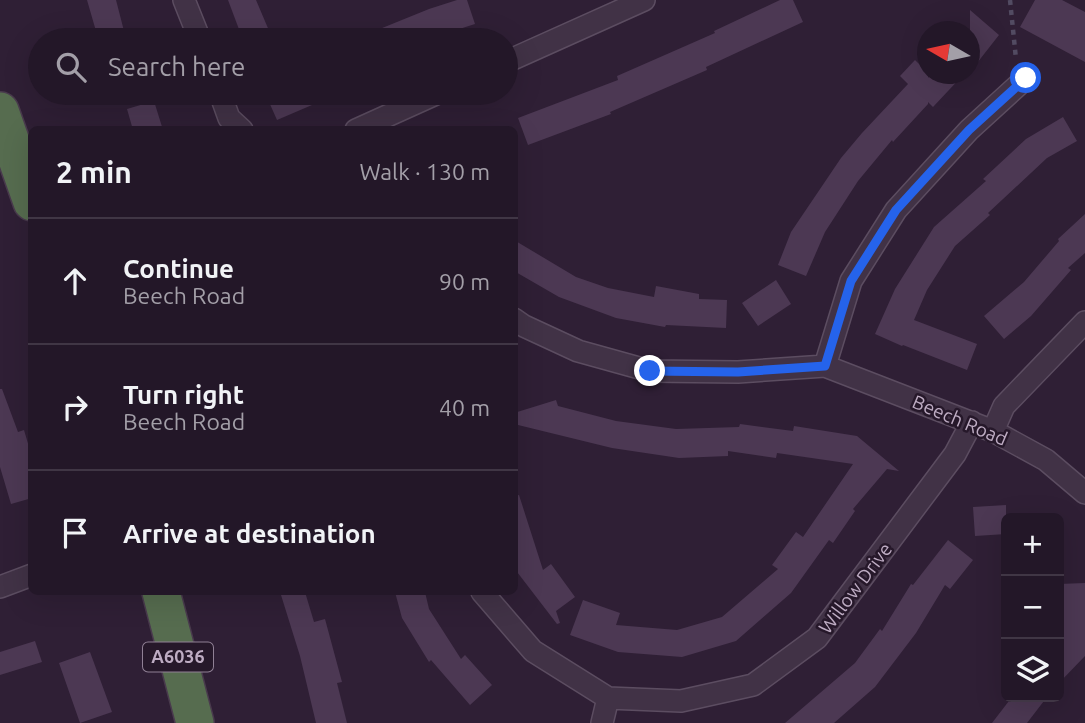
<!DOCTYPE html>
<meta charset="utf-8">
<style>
:root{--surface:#231728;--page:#2f2434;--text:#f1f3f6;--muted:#a39fa8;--line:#403645}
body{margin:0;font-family:Ubuntu,sans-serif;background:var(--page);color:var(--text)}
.controls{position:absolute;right:21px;bottom:21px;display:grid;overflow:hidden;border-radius:10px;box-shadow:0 7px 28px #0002}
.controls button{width:63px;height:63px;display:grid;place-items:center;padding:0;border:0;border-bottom:2px solid var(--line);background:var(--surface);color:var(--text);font:35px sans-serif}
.compass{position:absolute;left:917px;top:21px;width:63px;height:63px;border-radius:50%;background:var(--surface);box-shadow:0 7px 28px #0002;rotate:279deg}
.stop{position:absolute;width:21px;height:21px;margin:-16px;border:5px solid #2563eb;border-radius:50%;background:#fff}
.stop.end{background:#2563eb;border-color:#fff;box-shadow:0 2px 7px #0008}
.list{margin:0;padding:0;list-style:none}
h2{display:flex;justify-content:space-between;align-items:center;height:91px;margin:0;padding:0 28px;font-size:30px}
h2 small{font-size:23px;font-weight:400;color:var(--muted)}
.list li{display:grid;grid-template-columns:46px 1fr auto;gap:21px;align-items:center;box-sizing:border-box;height:126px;padding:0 28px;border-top:2px solid var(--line)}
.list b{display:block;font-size:26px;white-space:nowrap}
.list p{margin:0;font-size:23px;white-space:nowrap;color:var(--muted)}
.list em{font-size:23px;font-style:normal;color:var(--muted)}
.icon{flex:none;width:38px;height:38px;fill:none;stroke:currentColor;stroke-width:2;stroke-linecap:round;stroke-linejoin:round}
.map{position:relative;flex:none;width:1085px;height:723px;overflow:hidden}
.search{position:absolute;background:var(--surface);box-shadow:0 7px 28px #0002;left:28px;top:28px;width:490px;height:77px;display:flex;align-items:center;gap:18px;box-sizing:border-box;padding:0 24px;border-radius:38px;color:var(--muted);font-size:26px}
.panel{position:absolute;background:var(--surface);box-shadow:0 7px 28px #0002;left:28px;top:126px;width:490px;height:469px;border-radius:10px}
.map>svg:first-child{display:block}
.building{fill:#4c3853}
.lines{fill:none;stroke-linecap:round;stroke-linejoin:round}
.street-casing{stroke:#5c4d61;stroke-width:24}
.highway-casing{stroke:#493a4d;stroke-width:40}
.path{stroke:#524b62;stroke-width:4.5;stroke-dasharray:5 5;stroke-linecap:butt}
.street{stroke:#413246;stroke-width:21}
.highway{stroke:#566c4f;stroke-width:37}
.route{stroke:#2563eb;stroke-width:9}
.labels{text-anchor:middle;stroke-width:5;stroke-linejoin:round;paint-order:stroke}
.shield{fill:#26182a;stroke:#908095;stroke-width:2}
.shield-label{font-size:18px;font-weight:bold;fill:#beacc3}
.street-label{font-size:19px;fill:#beacc3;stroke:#26182a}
</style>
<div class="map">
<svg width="1085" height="723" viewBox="0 0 1085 723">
<rect width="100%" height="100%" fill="#2f1f35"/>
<path class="building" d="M87 0H116L124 31 98 38Z
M228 0H256L273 40H243Z
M457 0H467L475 24 425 40H356L355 39 429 9Z
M780 0H793L803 22 706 67 707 70 610 112 611 114 528 145 518 118 618 80 617 76 715 33 714 31Z
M1035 0H1062L1085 12V62L1020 27Z
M970 10 999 35 970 72Z
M915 60 923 68 928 63V78L931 74H964L933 107 928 102V104L893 142 892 140 858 181 825 232 806 276 778 265 791 232 841 158 862 133 908 84 900 76Z
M265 93H340L277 120Z
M154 101 163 130H133L127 109Z
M1063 117 1077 141 1047 158 988 213 990 215 955 246 927 290 914 320 977 344 967 370 903 345 902 346 875 334 895 289 934 227 986 181 983 179 1026 139Z
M1085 214V253L1068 268 1071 270 1031 316 1004 339 984 316 1024 282 1059 241 1058 239Z
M514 240 576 277 608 288 654 297 656 286 699 294V299L727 300 726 328 666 325 665 327 616 318 559 297 514 271Z
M776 280 791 304 758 326 742 303Z
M0 389H2L18 432 24 430 32 457V498L11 504 0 467Z
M556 400 558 406 616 421 676 429 739 427 740 424 793 431 794 426 857 436 899 471 887 469 853 509 855 511 833 543 829 540 791 593 736 641 682 657 618 652 570 635 583 600 620 613 616 625 677 630 722 617 778 569 772 565 796 532 803 537 853 464 777 453 776 458 728 451V456L679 458 612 448 514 424V413Z
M519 495 543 570 551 564 575 597 556 611 560 623 557 624 514 568V496Z
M1006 505V534L975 536 973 507Z
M948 540 973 560 950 589 945 585 916 633 875 687 834 723H785L855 663 880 629 882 631 911 584 913 585Z
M1085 583V656L1059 683V584Z
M292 592H305L314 622 325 619 342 682 337 683 347 723H316L300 656 281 595Z
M395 592H425L429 609 461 659 465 655 492 685 470 705 431 660 429 662 402 618Z
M35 641 42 662 0 675V652Z
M90 652 112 712 80 723 59 663Z
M1012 697H1047L1027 723H992Z"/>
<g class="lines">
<defs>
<path id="street" d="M184 0 200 40
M506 62 644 0
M220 93 229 118 242 130
M356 130 438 93
M514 319 524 326 578 351 650 371 738 372 825 366 993 431 1046 460 1085 493
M825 366 851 281 896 210 969 130 1026 78
M993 431 1004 406 1085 322
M0 587 32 575
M482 592 533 651 608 698 681 701 753 685 817 638 955 454 972 422
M602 723 608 698"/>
<path id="highway" d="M0 111 32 202
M161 592 195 723"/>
</defs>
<use href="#street" class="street-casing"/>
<use href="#highway" class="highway-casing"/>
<path class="path" d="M1010 0 1016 59"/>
<use href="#street" class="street"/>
<use href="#highway" class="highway"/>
</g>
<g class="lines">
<path class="route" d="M650 371 738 372 825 366 851 281 896 210 969 130 1026 78"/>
</g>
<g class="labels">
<rect class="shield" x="143" y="642.5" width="70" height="29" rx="5"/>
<g class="shield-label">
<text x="178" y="663">A6036</text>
</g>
<g class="street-label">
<text transform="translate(960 420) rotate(23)" y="7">Beech Road</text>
<text transform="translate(855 588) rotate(-53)" y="7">Willow Drive</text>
</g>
</g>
</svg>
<div class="controls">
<button>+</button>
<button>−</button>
<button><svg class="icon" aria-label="layers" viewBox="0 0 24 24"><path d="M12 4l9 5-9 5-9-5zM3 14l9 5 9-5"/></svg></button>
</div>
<svg class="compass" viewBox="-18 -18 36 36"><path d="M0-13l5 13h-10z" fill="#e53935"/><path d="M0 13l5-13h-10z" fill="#a39fa8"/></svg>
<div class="stop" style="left:1026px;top:78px"></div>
<div class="stop end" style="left:650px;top:371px"></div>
<div class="search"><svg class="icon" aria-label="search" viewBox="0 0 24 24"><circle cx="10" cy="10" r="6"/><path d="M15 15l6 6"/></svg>Search here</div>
<section class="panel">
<h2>2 min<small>Walk · 130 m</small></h2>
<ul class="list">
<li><svg class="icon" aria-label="ahead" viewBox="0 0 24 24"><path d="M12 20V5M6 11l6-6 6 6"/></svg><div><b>Continue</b><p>Beech Road</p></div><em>90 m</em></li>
<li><svg class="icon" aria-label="right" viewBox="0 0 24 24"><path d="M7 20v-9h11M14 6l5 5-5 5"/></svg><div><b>Turn right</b><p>Beech Road</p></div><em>40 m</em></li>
<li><svg class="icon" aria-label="arrive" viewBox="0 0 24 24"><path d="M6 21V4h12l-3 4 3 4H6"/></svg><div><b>Arrive at destination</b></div></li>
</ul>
</section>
</div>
